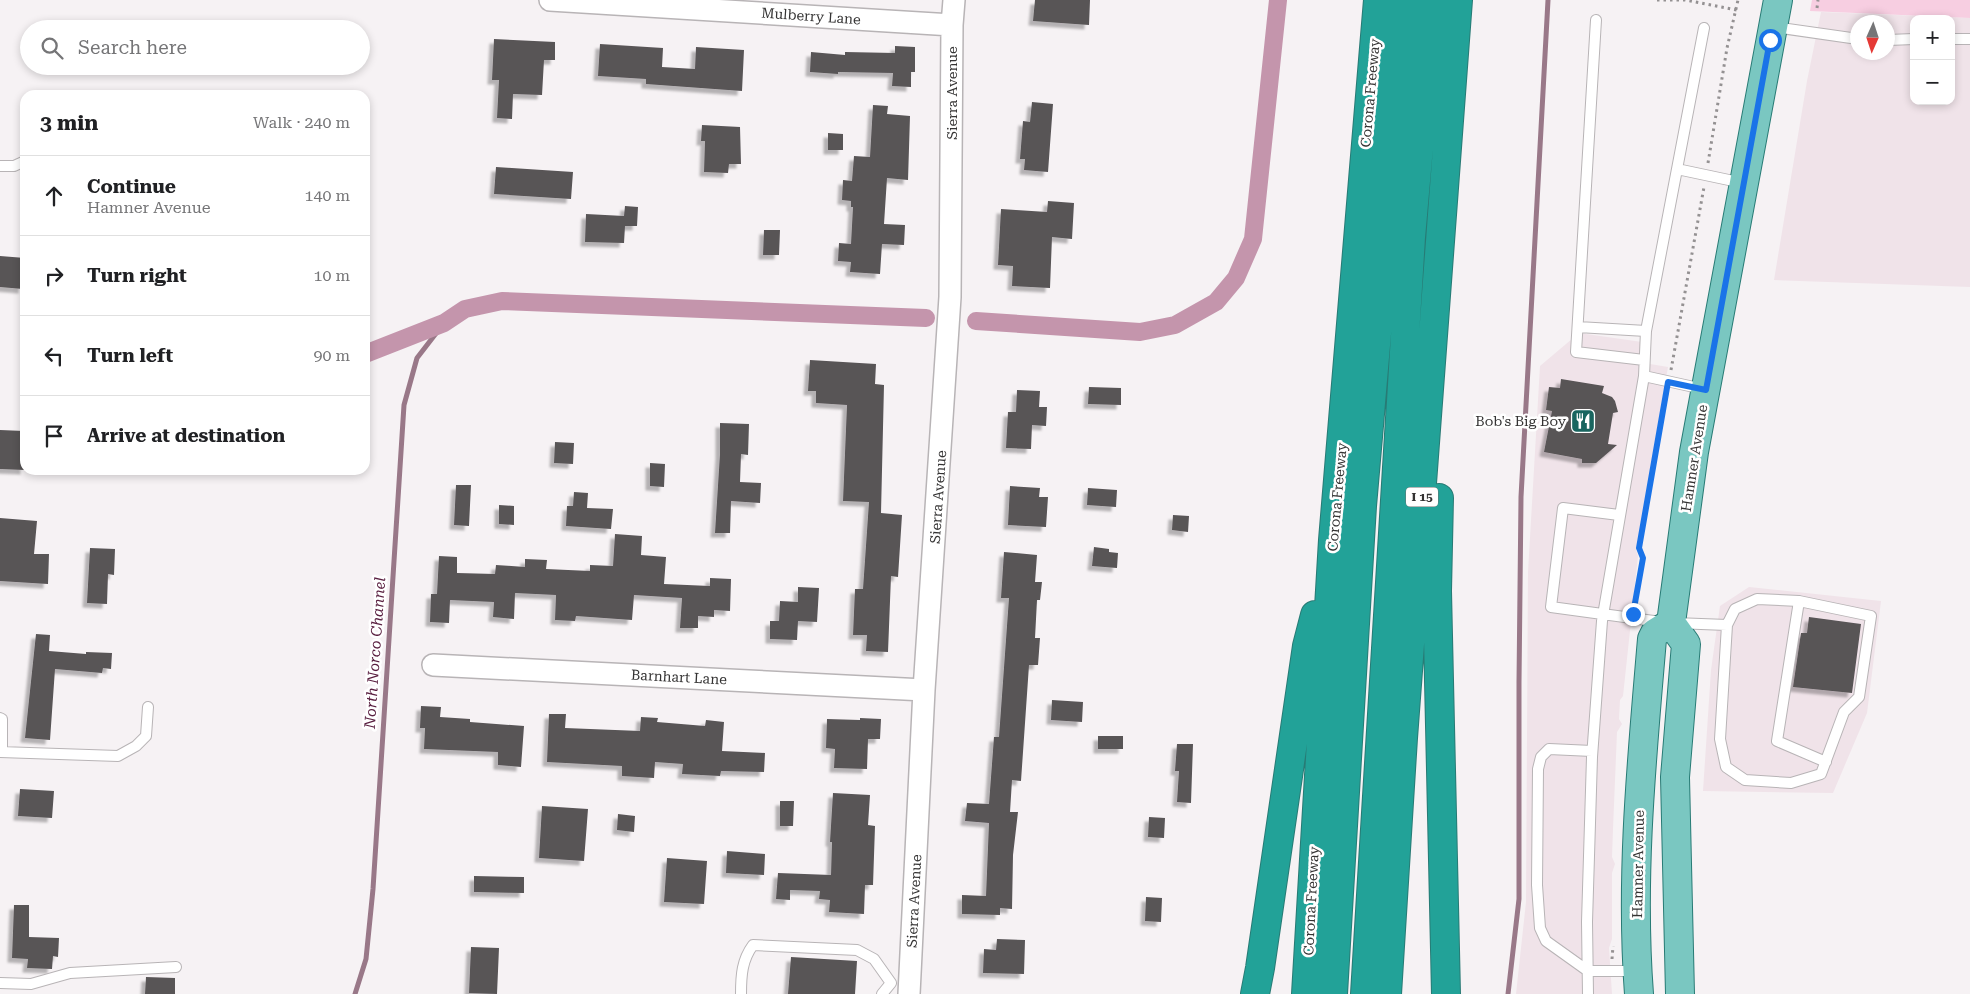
<!DOCTYPE html>
<meta charset="utf-8">
<style>
:root{--surface:#fff;--page:#f2f2f2;--text:#202124;--muted:#757577;--line:#e0e0e0}
body{margin:0;font-family:"Roboto Serif",serif;background:var(--page);color:var(--text)}
.controls{position:absolute;right:15px;top:15px;display:grid;overflow:hidden;border-radius:10px;box-shadow:0 2px 8px #0003}
.controls button{width:45px;height:45px;display:grid;place-items:center;padding:0;border:0;border-bottom:1px solid var(--line);background:var(--surface);color:var(--text);font:25px sans-serif}
.compass{position:absolute;left:1850px;top:15px;width:45px;height:45px;border-radius:50%;background:var(--surface);box-shadow:0 2px 8px #0003;rotate:183deg}
.stop{position:absolute;width:15px;height:15px;margin:-11px;border:4px solid #1a73e8;border-radius:50%;background:#fff}
.stop.end{background:#1a73e8;border-color:#fff;box-shadow:0 1px 5px #0008}
.list{margin:0;padding:0;list-style:none}
h2{display:flex;justify-content:space-between;align-items:center;height:65px;margin:0;padding:0 20px;font-size:21px}
h2 small{font-size:16px;font-weight:400;color:var(--muted)}
.list li{display:grid;grid-template-columns:32px 1fr auto;gap:15px;align-items:center;box-sizing:border-box;height:80px;padding:0 20px;border-top:1px solid var(--line)}
.list b{display:block;font-size:19px;white-space:nowrap}
.list p{margin:0;font-size:16px;white-space:nowrap;color:var(--muted)}
.list em{font-size:16px;font-style:normal;color:var(--muted)}
.icon{flex:none;width:28px;height:28px;fill:none;stroke:currentColor;stroke-width:2;stroke-linecap:round;stroke-linejoin:round}
.map{position:relative;flex:none;width:1970px;height:994px;overflow:hidden}
.search{position:absolute;background:var(--surface);box-shadow:0 2px 8px #0003;left:20px;top:20px;width:350px;height:55px;display:flex;align-items:center;gap:12px;box-sizing:border-box;padding:0 18px;border-radius:28px;color:var(--muted);font-size:19px}
.panel{position:absolute;background:var(--surface);box-shadow:0 2px 8px #0003;left:20px;top:90px;width:350px;height:385px;border-radius:15px}
.map>svg:first-child{display:block}
.built{fill:#f0e3e9;fill-rule:evenodd}
.green{fill:#f7cee1}
.lines{fill:none;stroke-linecap:round;stroke-linejoin:round}
.stream{stroke:#997888;stroke-width:5}
.canal{stroke:#c495ac;stroke-width:18}
.building{fill:#585456;filter:url(#shadow)}
.service-casing{stroke:#b8b4b6;stroke-width:12}
.minor-casing{stroke:#b8b4b6;stroke-width:24}
.primary-casing{stroke:#287b75;stroke-width:30}
.motorway-casing{stroke:#287b75;stroke-width:30}
.path{stroke:#949192;stroke-width:3;stroke-dasharray:2.5 4;stroke-linecap:butt}
.service{stroke:#fff;stroke-width:10}
.minor{stroke:#fff;stroke-width:21}
.primary{stroke:#7ac7c1;stroke-width:28}
.motorway{stroke:#22a298;stroke-width:28}
.route{stroke:#1a73e8;stroke-width:6}
.labels{text-anchor:middle;stroke-width:5;stroke-linejoin:round;paint-order:stroke}
.shield{fill:#fff;stroke:#717070;stroke-width:1}
.shield-label{font-size:12px;font-weight:bold;fill:#343333}
.street-label{font-size:14px;fill:#343333;stroke:#fff}
.poi-label{font-size:14px;fill:#343333;stroke:#fff;text-anchor:end}
.water-label{font-size:15px;font-style:italic;fill:#5a2041;stroke:#fff}
</style>
<div class="map">
<svg width="1970" height="994" viewBox="0 0 1970 994">
<defs>
<filter id="shadow"><feDropShadow dx="-4.5" dy="4.5" stdDeviation="1" flood-color="#0004"/></filter>
</defs>
<rect width="100%" height="100%" fill="#f6f2f4"/>
<path class="built" d="M1821 12 1970 18V287L1774 280 1807 81ZM1914 19H1951V101H1914ZM1858 22H1888V52H1858Z
M1579 333 1649 343 1650 364 1668 367 1636 550 1638 556 1623 696 1620 700 1619 719 1622 724 1617 732 1613 829 1612 857 1615 864 1612 873V939L1609 948 1612 994H1516L1526 902 1528 572 1540 366Z
M1749 587 1881 601 1867 713 1833 793 1703 791 1711 670 1720 606Z"/>
<path class="green" d="M1812 0H1970V18L1810 11Z"/>
<g class="lines">
<path class="stream" d="M355 994 366 959 373 889 404 405 417 358 444 323
M1508 994 1519 899V683L1521 497 1548 0"/>
<path class="canal" d="M976 321 1140 332 1175 325 1216 302 1236 278 1253 239 1278 0
M365 354 444 323 465 309 502 301 926 318"/>
</g>
<path class="building" d="M1035 0H1090L1089 25 1033 21Z
M494 39 555 42V60H544L542 95 513 94 512 119 497 118 499 80H492Z
M600 44 663 48 662 67 695 69 696 47 744 50 742 91 646 84V79L598 76Z
M895 46 915 47V72H911V87L892 86 893 73 838 72V74L810 72 811 52 845 55V52L895 53Z
M1032 102 1053 104 1048 172 1024 170 1025 159H1020L1023 121 1030 122Z
M873 105 888 106 887 114 910 116 908 180 887 178 884 224 905 225 904 245 882 244 880 274 850 272 851 262 838 261 839 243 851 244 853 207H851V201L842 200 843 180 852 181 854 156 870 157Z
M702 125 740 127 741 164H729L728 173 704 172 705 141H701Z
M828 133 843 134V150H828Z
M496 167 573 172 571 199 494 194Z
M1048 201 1074 203 1072 239 1052 237 1050 288 1012 286 1013 266 998 265 1001 209 1047 212Z
M625 206 638 207 637 226H625L624 243 585 242 586 214 624 216Z
M764 230H780L779 255H763Z
M0 256 25 258 23 289 0 287Z
M810 360 876 364 875 384 884 385 881 513 902 515 898 577 891 576 888 652 866 651 867 635H853L855 589H863L869 502 843 501 847 405 816 403V391H808Z
M1561 379 1604 386 1602 393 1612 397 1615 401 1618 412 1613 413 1608 444 1617 445 1596 463H1582V459L1544 452 1552 411 1546 410 1549 387 1560 388Z
M1089 387 1121 388V405L1088 404Z
M1017 390 1040 391 1039 407H1047L1046 426 1032 425 1031 449 1006 448 1008 412H1016Z
M720 423 749 424 748 455 741 454 740 482 761 483 760 503 731 501 730 533H715L720 454Z
M0 430 24 431 25 470 0 469Z
M555 442 574 443 573 464 554 463Z
M650 463 665 464 664 487 650 486Z
M456 485H471L469 526 454 525Z
M1010 486 1040 488 1039 497H1048L1046 527 1008 525Z
M1088 488 1117 490 1116 507 1087 505Z
M574 492 588 493 587 508 613 509 611 529 566 526 567 506H573Z
M499 505 514 506V525L499 524Z
M1173 515 1189 516 1188 532 1172 530Z
M0 518 37 521 34 554H49L48 584 0 581Z
M615 534 642 536 641 555 666 557 664 584 710 586V578L731 579 730 611 714 610V617L698 616V628H680L682 598 634 595 632 620 576 616 575 621 555 620 556 595 515 593 514 619 493 617 494 602 450 600 449 623 430 622 431 594H437L439 556 457 557V573L495 574 496 565 525 567V559L547 560 546 569 590 571V565L613 566Z
M1094 547 1109 549V552L1118 553 1117 568 1092 566Z
M90 548 115 549 114 575 108 574 107 604 87 603Z
M1004 552 1037 555 1035 582H1042L1040 600H1037L1035 638H1040L1038 665H1029L1021 781 1012 780 1010 812H1018L1013 855 1012 909 1000 908V915L962 914V895L986 896 989 823 965 821 967 803 989 804 994 737H999L1009 598H1001Z
M798 587 819 588 817 622 798 621 797 640 770 639V621H779L780 601 798 602Z
M1809 617 1861 624 1852 693 1793 687 1801 633H1807Z
M36 634 50 635 49 651 86 654V652L112 653 111 669 103 668 102 673 55 669 50 740 25 738Z
M1052 700 1083 702 1082 722 1051 720Z
M421 706 441 707 440 717 470 719V722L524 726 521 767 498 765V752L424 749 425 728H420Z
M549 714H566L565 728 640 731 641 717 658 718 657 722 705 726 706 720 724 722 722 751 765 753 764 772 721 771 720 776 682 774 683 764 655 762 654 778 622 776V766L547 762Z
M860 718 881 719 880 739H868L867 769 834 768 835 749 826 748 827 719 860 720Z
M1098 736H1123V749H1098Z
M1177 744H1193L1191 803 1177 802 1179 771H1175Z
M20 789 54 791 52 818 18 816Z
M833 793 870 795 868 825 875 826 873 885H865L864 914 829 912 830 900 819 899 820 891 790 890V900L776 899 778 873 831 875 832 842H830Z
M780 801H794L793 826H780Z
M542 806 588 809 584 861 539 858Z
M618 814 635 816 634 832 617 830Z
M1149 817 1165 818 1164 838 1148 837Z
M727 851 765 854 764 875 726 873Z
M667 858 707 861 704 904 664 902Z
M474 876 524 877V893L474 892Z
M1146 897 1162 898 1161 922 1145 921Z
M14 905H29V937L59 938 58 957 53 956 52 969 27 968 28 959 12 958Z
M997 939 1025 940 1024 974 983 973 984 949 996 950Z
M471 947 499 948 497 994 469 993Z
M791 957 857 961 855 994H788Z
M146 977 175 978V994H145Z"/>
<g class="lines">
<defs>
<path id="service" d="M1596 20 1576 352 1644 360
M1774 27 1858 39
M1951 39H1970
M1888 40 1914 39
M0 166H14L25 161
M1677 169 1743 183
M1578 327 1646 331
M1644 376 1646 331 1704 28
M1619 515 1563 508 1551 607 1661 622
M1757 599 1799 601 1871 616 1859 697 1844 712 1821 774 1791 783 1745 780 1726 767 1720 739 1727 625 1735 609Z
M1799 601 1777 741 1826 762
M1675 623 1727 625
M0 718 2 719V752
M1592 751 1549 749 1541 757 1538 769 1537 885 1540 928 1546 941 1588 971H1637
M0 752 118 756 136 746 146 736 148 707
M0 983 31 984 70 973 176 967
M741 994C741 975 742 960 753 945L857 950 874 959 891 983
M882 994 891 983
M1588 994 1587 922 1592 757 1602 621 1644 376 1703 389"/>
<path id="minor" d="M550 0 952 25
M433 665 924 690
M909 994 924 690 950 297 952 25 954 0"/>
<path id="primary" d="M1639 994C1630 876 1642 757 1652 639L1655 633 1671 623
M1680 994 1675 777 1686 644 1671 623 1694 452 1778 0"/>
<path id="motorway" d="M1439 498 1437 591 1446 994
M1255 994 1260 968 1307 646 1315 615
M1306 994 1333 540 1378 0
M1333 994 1362 506 1406 0
M1365 994 1411 237 1432 0
M1387 994 1403 738 1458 0"/>
</defs>
<use href="#service" class="service-casing"/>
<use href="#minor" class="minor-casing"/>
<use href="#primary" class="primary-casing"/>
<use href="#motorway" class="motorway-casing"/>
<path class="path" d="M1657 0H1685L1737 10
M1817 8 1818 0
M1708 163 1727 48 1738 0
M1671 370 1704 187
M1634 606 1643 557 1639 548 1667 393
M1612 959 1613 946"/>
<use href="#service" class="service"/>
<use href="#minor" class="minor"/>
<use href="#primary" class="primary"/>
<use href="#motorway" class="motorway"/>
</g>
<g class="lines">
<path class="route" d="M1633 614 1643 558 1639 548 1668 382 1706 390 1770 40"/>
</g>
<defs>
<symbol id="restaurant-square" viewBox="-11 -11 22 22"><rect x="-9" y="-9" width="18" height="18" rx="4" fill="#19655f" stroke="#fff"/><path d="M-5-6h1v4h1v-4h1v4h1v-4h1v5L-1.5 .5V6h-2V.5L-5-1ZM5-6V6H3V1.5H1.5Q1.5-4 5-6Z" fill="#fff"/></symbol>
</defs>
<g fill-rule="evenodd">
<use href="#restaurant-square" x="1569" y="407" width="28" height="28"/>
</g>
<g class="labels">
<rect class="shield" x="1406" y="487.5" width="32" height="19" rx="4"/>
<g class="shield-label">
<text x="1422" y="501">I 15</text>
</g>
<g class="street-label">
<text transform="translate(811 16) rotate(4)" y="5">Mulberry Lane</text>
<text transform="translate(952 93) rotate(-90)" y="5">Sierra Avenue</text>
<text transform="translate(1370 93) rotate(-85)" y="5">Corona Freeway</text>
<text transform="translate(1694 458) rotate(-81)" y="5">Hamner Avenue</text>
<text transform="translate(938 497) rotate(-86)" y="5">Sierra Avenue</text>
<text transform="translate(1337 497) rotate(-85)" y="5">Corona Freeway</text>
<text transform="translate(679 677) rotate(3)" y="5">Barnhart Lane</text>
<text transform="translate(1638 864) rotate(-89)" y="5">Hamner Avenue</text>
<text transform="translate(914 901) rotate(-87)" y="5">Sierra Avenue</text>
<text transform="translate(1311 901) rotate(-87)" y="5">Corona Freeway</text>
</g>
<g class="poi-label">
<text x="1566" y="426">Bob's Big Boy</text>
</g>
<g class="water-label">
<text transform="translate(375 653) rotate(-86)" y="5">North Norco Channel</text>
</g>
</g>
</svg>
<div class="controls">
<button>+</button>
<button>−</button>
</div>
<svg class="compass" viewBox="-18 -18 36 36"><path d="M0-13l5 13h-10z" fill="#e53935"/><path d="M0 13l5-13h-10z" fill="#757577"/></svg>
<div class="stop" style="left:1770px;top:40px"></div>
<div class="stop end" style="left:1633px;top:614px"></div>
<div class="search"><svg class="icon" aria-label="search" viewBox="0 0 24 24"><circle cx="10" cy="10" r="6"/><path d="M15 15l6 6"/></svg>Search here</div>
<section class="panel">
<h2>3 min<small>Walk · 240 m</small></h2>
<ul class="list">
<li><svg class="icon" aria-label="ahead" viewBox="0 0 24 24"><path d="M12 20V5M6 11l6-6 6 6"/></svg><div><b>Continue</b><p>Hamner Avenue</p></div><em>140 m</em></li>
<li><svg class="icon" aria-label="right" viewBox="0 0 24 24"><path d="M7 20v-9h11M14 6l5 5-5 5"/></svg><div><b>Turn right</b></div><em>10 m</em></li>
<li><svg class="icon" aria-label="left" viewBox="0 0 24 24"><path d="M17 20v-9H6M10 6l-5 5 5 5"/></svg><div><b>Turn left</b></div><em>90 m</em></li>
<li><svg class="icon" aria-label="arrive" viewBox="0 0 24 24"><path d="M6 21V4h12l-3 4 3 4H6"/></svg><div><b>Arrive at destination</b></div></li>
</ul>
</section>
</div>
